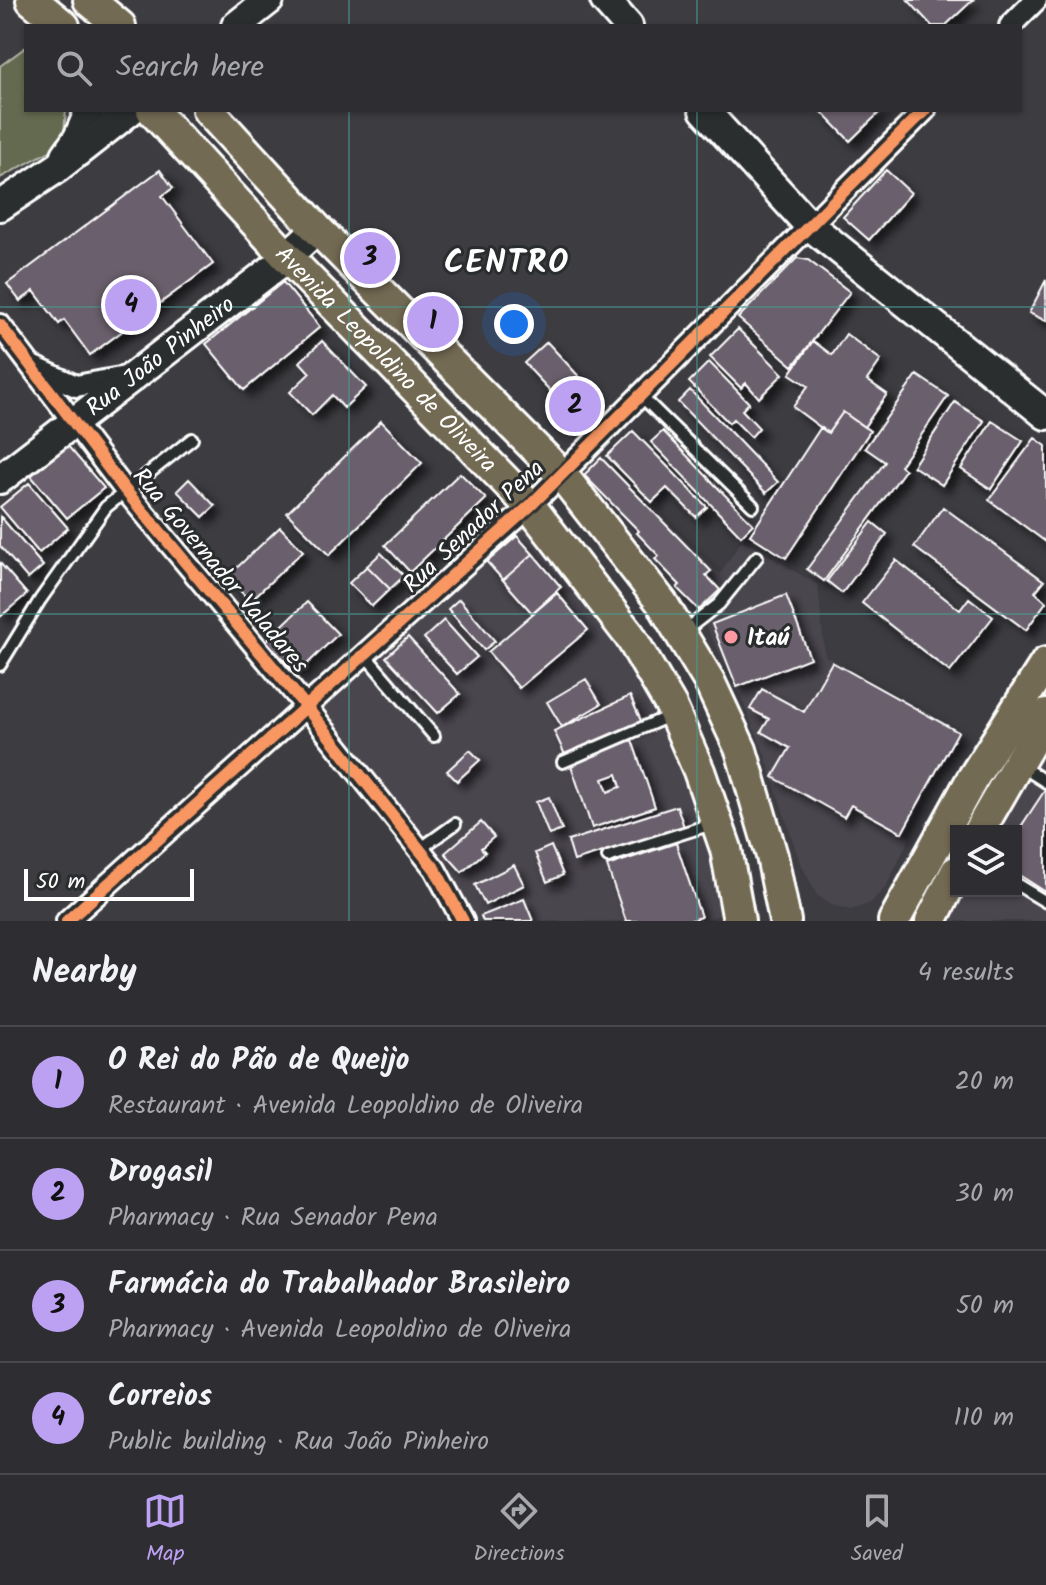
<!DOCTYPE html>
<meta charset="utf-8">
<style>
:root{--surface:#2e2d31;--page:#363539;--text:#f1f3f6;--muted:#a7a8ab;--line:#49494d;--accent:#bca0f2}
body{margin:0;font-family:Kalam,sans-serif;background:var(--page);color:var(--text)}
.controls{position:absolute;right:24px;bottom:24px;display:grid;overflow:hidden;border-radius:0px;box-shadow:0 2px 6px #0004}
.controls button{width:72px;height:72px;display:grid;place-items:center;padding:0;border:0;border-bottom:2px solid var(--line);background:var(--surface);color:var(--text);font:40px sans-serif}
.scale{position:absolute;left:24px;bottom:20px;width:170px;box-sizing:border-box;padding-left:8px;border:4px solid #fff;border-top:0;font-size:22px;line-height:28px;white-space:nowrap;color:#fff;-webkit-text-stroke:6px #2a2d2e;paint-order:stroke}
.you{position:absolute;left:514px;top:324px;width:28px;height:28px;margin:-20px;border:6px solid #fff;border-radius:50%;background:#1a73e8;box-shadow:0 0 0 12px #1a73e833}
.badge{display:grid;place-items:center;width:52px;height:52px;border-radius:50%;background:var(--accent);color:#111;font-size:26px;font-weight:700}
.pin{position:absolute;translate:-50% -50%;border:4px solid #fff;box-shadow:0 2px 8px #0006}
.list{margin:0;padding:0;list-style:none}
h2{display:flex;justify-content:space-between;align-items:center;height:104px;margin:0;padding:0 32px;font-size:34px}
h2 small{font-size:26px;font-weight:400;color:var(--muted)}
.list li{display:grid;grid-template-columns:52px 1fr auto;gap:24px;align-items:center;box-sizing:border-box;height:112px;padding:0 32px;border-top:2px solid var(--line)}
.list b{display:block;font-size:30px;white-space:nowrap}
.list p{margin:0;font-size:26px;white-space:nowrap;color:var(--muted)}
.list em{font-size:26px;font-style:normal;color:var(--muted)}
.icon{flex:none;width:44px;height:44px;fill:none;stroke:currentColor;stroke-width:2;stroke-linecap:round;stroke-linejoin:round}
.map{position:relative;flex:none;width:1046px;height:921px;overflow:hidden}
.search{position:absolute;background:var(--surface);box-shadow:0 2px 6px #0004;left:24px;right:24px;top:24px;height:88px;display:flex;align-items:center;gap:20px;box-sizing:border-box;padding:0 28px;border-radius:0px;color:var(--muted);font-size:30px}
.sheet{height:552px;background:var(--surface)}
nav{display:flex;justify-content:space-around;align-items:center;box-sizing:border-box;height:112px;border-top:2px solid var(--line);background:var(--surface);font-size:22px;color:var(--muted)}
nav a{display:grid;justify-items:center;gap:4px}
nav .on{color:var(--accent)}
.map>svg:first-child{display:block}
.built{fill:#4a464e}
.green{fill:#646a50;stroke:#b2b4a8;stroke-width:2}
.building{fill:#6a5e6c;stroke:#fff;stroke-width:2;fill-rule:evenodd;filter:url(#shadow)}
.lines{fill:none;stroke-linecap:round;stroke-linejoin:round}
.lane-casing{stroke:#fff;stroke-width:16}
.street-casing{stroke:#fff;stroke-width:26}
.secondary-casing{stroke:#fff;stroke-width:34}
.primary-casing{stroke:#fff;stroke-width:36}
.lane{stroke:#2a2d2e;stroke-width:10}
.street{stroke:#2a2d2e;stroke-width:20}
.secondary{stroke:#2a2d2e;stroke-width:28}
.primary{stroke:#736b52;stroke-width:30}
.cycleway-casing{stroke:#2a2d2e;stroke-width:17}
.cycleway{stroke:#f99763;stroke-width:12}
.grid{fill:none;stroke:#4b9892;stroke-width:2;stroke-opacity:0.55}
.poi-dot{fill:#ff9aa2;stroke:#2a2d2e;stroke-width:3}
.labels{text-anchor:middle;stroke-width:6;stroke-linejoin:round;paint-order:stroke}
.street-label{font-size:24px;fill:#fff;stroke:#2a2d2e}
.poi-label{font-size:24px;font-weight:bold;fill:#fff;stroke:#2a2d2e;text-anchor:start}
.district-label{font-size:32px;font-weight:bold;letter-spacing:2px;fill:#fff;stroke:#2a2d2e}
</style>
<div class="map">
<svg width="1046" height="921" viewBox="0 0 1046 921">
<defs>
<filter id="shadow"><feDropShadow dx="7" dy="7" stdDeviation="4" flood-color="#0009"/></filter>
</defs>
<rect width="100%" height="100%" fill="#3d3c41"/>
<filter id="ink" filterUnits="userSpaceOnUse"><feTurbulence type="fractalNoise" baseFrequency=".0125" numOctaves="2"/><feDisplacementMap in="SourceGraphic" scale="16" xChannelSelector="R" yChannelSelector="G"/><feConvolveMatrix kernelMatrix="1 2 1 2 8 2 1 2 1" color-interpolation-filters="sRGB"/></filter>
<g filter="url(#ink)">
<path class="built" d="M600 453 720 574 742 540 818 585 825 656 958 732V738L908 831 903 833 909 837 908 841 886 887 870 903 851 910 831 905 817 895 799 860 765 755 740 695 701 617 582 473Z
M518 522 563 566 630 660 669 735 699 815 725 913 701 921H477L430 841 326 727 323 707Z
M1046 742V921H948L964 891H1016V831H995Z"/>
<path class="green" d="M26 47V110H66L63 144 0 178V66Z"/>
<path class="building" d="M908 0H973L945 26H932Z
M820 110H882L850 141Z
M160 170 173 188 162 196 213 264 90 355 64 320 59 324 34 291 20 301 7 284Z
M886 170 911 193 869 240 843 217Z
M797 258 808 260 850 292 793 366 738 318Z
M1046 280V321L1029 313Z
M283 282 320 327 244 390 206 344Z
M738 329 783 374 759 398 746 383 741 388 710 357Z
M846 334 881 360 867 380 887 394 864 427 843 412 828 433 793 407 808 386 790 374 813 341 832 355Z
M322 341 366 387 344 408 332 395 312 415 290 392 310 373 300 362Z
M547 342 597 396 574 416 524 363Z
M709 362 749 403 742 410 759 428 751 437 733 419 729 423 689 382Z
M917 375 948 396 900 466 905 470 824 581 807 569 885 462 865 448Z
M690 390 778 482 766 493 678 402Z
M955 402 984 421 942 485 913 466Z
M843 412 870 431 786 558 750 535 821 427 828 433Z
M381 421 422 463 329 555 287 513Z
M992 421 1023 441 991 489 961 469Z
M633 431 707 507 696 517 667 488 652 502 607 456Z
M663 431 753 524 741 536 651 442Z
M1035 438 1046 446V542L989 500Z
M67 445 104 488 67 518 31 476Z
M601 458 711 571 706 575 720 590 699 610 677 588 680 585 655 559 659 556 637 533 639 531 584 475Z
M460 473 486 499 410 572 385 545Z
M189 479 215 506 203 517 177 491Z
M29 483 68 528 39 553 0 507Z
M943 507 1044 581 1035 592 1046 602 1026 630 914 547Z
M0 516 43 566 28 579 0 546Z
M872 522 887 534 842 593 827 581Z
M280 527 303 551 250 601 227 577Z
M517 536 533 554 503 580 487 562Z
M381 553 404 576 390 589 367 566Z
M533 554 561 587 532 613 503 580Z
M896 560 960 610 969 598 993 617 950 672 862 603Z
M0 563 27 594 0 617Z
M367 566 390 589 372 606 349 583Z
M557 593 588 630 519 688 488 652Z
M786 595 810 658 737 687 712 624Z
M459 599 495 641 484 650 448 609Z
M307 602 338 634 297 674 266 641Z
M444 620 477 657 457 674 424 638Z
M408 637 460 694 438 713 386 657Z
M832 662 958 732 902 833 851 805 844 817 773 777 790 748 761 732 769 719 750 709 762 689 804 712Z
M586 679 601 704 562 727 547 702Z
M630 696 642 723 566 757 554 731Z
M632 740 655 807 592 828 570 762ZM617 774 621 787 608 792 603 779Z
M470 750 480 760 457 781 447 771Z
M1045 790 1046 791V892L1016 873V834Z
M549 797 562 830 549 835 536 802Z
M677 806 684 827 574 861 568 841Z
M481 822 494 837 481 848 485 852 462 872 445 853Z
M676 843 701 917 689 921H626L607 866Z
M551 846 563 875 547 882 535 853Z
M514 865 524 885 485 905 475 885Z
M524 899 533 921H483L481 916Z"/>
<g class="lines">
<defs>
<path id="lane" d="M640 395 753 506
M682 633 719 604 757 557
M365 655 434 736
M0 665 40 600 106 507 192 439
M563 762 672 715
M1021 766 1046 782
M420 849 455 824
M608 857 715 823
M1016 884 1046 902"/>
<path id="street" d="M1010 26 1036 0
M0 325 125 490 307 708 435 869 463 921
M34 367 76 386 131 376
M67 921 530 506 925 110"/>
<g id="secondary">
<path d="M605 0 628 26"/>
<path d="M236 26 269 0"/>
<path d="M704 110 809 225 1046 415"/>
<path d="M66 155 78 138 90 110"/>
<path d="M0 206 57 168 131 110"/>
<path id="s1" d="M0 479 275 267 317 229"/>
</g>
<g id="primary">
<path d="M32 0 64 26"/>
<path d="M89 0 120 26"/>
<path id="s2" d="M152 110 287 257 530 506 630 636 671 706 699 771 726 849 739 921"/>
<path d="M208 110 317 229 562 475 662 603 709 681 741 750 772 856 785 921"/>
<path d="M979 831 1046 715"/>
<path d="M894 921 971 781 1046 663"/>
<path d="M931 921 956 872"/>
</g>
</defs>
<use href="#lane" class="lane-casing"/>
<use href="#street" class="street-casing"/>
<use href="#secondary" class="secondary-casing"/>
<use href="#primary" class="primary-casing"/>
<use href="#lane" class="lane"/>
<use href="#street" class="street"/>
<use href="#secondary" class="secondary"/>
<use href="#primary" class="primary"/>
<defs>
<path id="cycleway" d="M0 325 125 490 307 708 435 869 463 921
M67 921 530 506 925 110"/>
</defs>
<use href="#cycleway" class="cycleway-casing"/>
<use href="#cycleway" class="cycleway"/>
</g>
</g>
<path class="grid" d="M349 0V26M697 0V26M349 110V921M697 110V921M0 307H1046M0 614H1046"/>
<circle class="poi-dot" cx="731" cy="637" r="8"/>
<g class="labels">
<g class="street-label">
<text dy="8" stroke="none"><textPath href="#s1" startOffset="202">Rua João Pinheiro</textPath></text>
<text dy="8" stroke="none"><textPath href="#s2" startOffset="342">Avenida Leopoldino de Oliveira</textPath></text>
<text transform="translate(473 526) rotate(-43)" y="8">Rua Senador Pena</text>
<text transform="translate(221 570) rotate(50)" y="8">Rua Governador Valadares</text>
</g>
<g class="poi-label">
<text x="747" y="645">Itaú</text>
</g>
<g class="district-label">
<text x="507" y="272">CENTRO</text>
</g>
</g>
</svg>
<div class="controls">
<button><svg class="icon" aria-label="layers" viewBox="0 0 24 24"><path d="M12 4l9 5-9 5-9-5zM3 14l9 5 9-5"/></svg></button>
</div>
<div class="scale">50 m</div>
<div class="you"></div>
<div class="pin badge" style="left:433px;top:322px">1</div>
<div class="pin badge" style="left:575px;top:406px">2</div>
<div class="pin badge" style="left:370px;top:258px">3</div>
<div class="pin badge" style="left:131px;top:305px">4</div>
<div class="search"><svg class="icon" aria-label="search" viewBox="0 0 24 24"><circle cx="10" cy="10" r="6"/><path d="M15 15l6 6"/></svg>Search here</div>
</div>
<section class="sheet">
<h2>Nearby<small>4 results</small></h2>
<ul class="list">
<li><span class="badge">1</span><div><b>O Rei do Pão de Queijo</b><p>Restaurant · Avenida Leopoldino de Oliveira</p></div><em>20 m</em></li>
<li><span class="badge">2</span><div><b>Drogasil</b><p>Pharmacy · Rua Senador Pena</p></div><em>30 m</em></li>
<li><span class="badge">3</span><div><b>Farmácia do Trabalhador Brasileiro</b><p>Pharmacy · Avenida Leopoldino de Oliveira</p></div><em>50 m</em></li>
<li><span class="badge">4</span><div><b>Correios</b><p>Public building · Rua João Pinheiro</p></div><em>110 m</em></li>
</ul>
</section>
<nav>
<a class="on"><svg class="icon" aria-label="map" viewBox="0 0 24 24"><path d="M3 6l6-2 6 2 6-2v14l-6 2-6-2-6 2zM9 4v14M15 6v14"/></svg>Map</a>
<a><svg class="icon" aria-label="directions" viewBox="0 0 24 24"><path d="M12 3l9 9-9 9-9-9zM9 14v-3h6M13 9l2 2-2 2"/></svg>Directions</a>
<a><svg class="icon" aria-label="saved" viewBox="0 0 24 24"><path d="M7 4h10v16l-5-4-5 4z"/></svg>Saved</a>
</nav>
